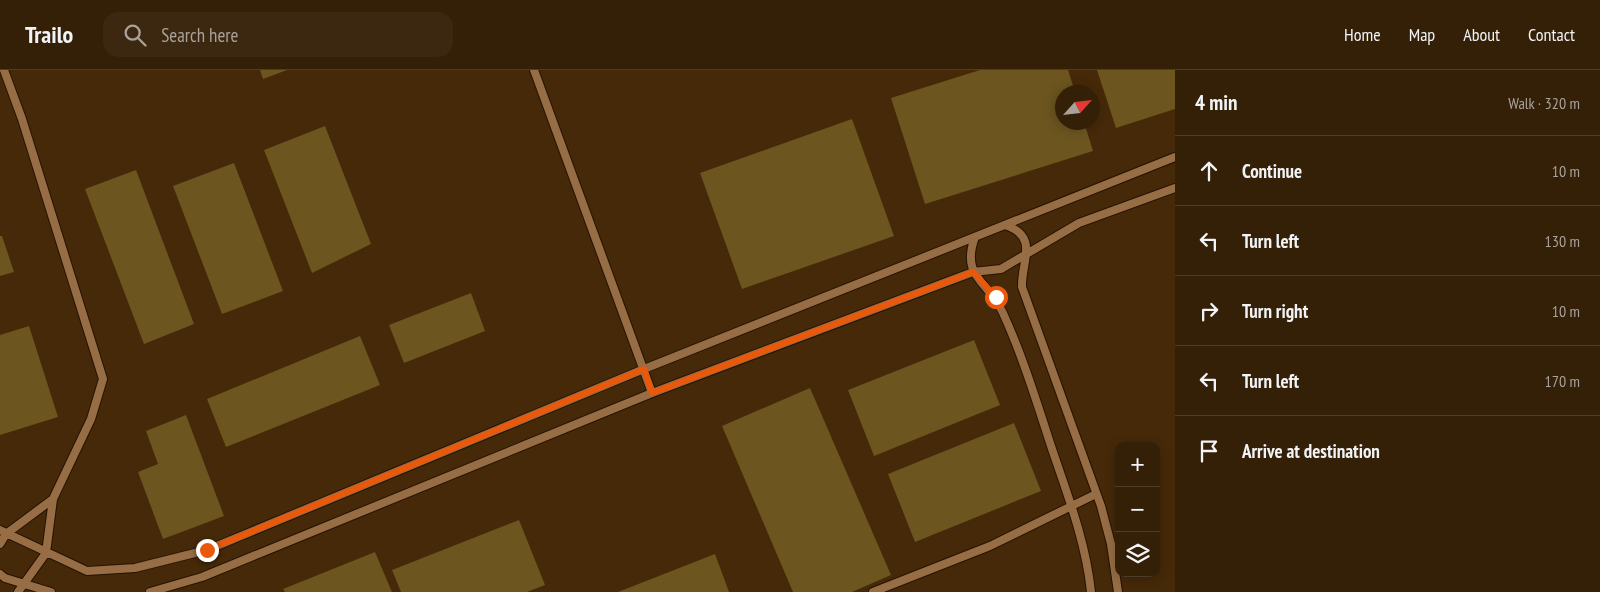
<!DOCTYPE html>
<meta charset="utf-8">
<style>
:root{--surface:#341f07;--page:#3c2711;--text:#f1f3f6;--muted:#a9a29b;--line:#4e3d28}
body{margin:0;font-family:"PT Sans Narrow",sans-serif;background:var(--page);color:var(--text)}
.controls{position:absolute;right:15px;bottom:15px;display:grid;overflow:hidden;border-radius:10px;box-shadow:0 2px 12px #0003}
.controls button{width:45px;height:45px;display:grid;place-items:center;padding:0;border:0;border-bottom:1px solid var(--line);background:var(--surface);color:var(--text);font:25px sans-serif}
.compass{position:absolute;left:1055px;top:15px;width:45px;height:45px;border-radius:50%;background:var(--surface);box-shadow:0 2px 12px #0003;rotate:63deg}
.stop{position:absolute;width:15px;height:15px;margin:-11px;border:4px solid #ea580c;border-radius:50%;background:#fff}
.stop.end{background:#ea580c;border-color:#fff;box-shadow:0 1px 5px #0008}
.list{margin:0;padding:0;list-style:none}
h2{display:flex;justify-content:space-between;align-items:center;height:65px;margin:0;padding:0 20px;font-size:21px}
h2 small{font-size:16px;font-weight:400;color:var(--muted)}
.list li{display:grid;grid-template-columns:32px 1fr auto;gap:15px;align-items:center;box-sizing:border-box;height:70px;padding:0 20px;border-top:1px solid var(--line)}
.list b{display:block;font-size:19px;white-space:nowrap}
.list em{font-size:16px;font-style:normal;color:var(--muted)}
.icon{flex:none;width:28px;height:28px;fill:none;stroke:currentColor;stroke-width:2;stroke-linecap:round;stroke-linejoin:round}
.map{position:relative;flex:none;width:1175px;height:522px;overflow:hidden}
header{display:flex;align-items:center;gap:30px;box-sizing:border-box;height:70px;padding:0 25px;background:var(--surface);border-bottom:1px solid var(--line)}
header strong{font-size:24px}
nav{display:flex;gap:28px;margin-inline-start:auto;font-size:18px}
.search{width:350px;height:45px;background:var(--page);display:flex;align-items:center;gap:12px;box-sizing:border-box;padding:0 18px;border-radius:15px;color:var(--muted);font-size:19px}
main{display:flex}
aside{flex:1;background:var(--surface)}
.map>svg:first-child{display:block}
.building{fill:#6c551f}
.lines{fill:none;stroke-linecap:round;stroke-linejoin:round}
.service-casing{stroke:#271301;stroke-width:10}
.service{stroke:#966d45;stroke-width:8}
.route{stroke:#ea580c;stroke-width:6}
</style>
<header>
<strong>Trailo</strong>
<div class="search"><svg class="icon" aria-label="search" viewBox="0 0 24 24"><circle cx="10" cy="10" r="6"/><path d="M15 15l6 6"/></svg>Search here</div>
<nav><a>Home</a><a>Map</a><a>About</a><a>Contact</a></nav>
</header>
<main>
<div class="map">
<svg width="1175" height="522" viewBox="0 0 1175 522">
<rect width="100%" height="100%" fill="#452909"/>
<path class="building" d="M260 0H287L263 9Z
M980 0H1068L1075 22H1062V52H1084L1093 81 925 134 891 28Z
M1097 0H1175V39L1116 58Z
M852 49 894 166 742 219 700 103Z
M325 56 371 174 312 203 264 80Z
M234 93 283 221 222 244 173 116Z
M136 100 194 254 144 274 85 119Z
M0 166H2L14 202 0 206Z
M471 223 485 261 404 293 389 255Z
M29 256 58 347 0 365V265Z
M360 266 380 315 226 377 207 329Z
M974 270 1000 335 874 386 848 320Z
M810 318 891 505 852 522H793L722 356Z
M186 345 224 446 163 469 138 402 158 394 146 361Z
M1014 353 1041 421 915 472 888 404Z
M519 450 545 515 527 522H401L392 500Z
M375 482 392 522H285L283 519Z
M715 484 729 522H618Z"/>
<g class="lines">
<defs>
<path id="service" d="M4 0 22 49 103 309 91 349 53 429 46 483 18 522
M534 0 652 323
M1005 155C1040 167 1021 191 1022 217L1101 436 1111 474 1118 522
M975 167C960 208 989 211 1003 243 1023 287 1037 333 1052 379 1068 426 1086 473 1091 522
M0 460 87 501 135 498 207 480 644 299 1175 87
M0 474 6 464 53 429
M0 504 5 508 51 522
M150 522 202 507 652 323 973 202 1001 199 1079 153 1175 118
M873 522 990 476 1096 424"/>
</defs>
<use href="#service" class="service-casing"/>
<use href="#service" class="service"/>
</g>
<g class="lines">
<path class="route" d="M207 480 644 299 652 323 973 202 996 227"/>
</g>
</svg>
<div class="controls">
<button>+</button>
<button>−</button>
<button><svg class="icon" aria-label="layers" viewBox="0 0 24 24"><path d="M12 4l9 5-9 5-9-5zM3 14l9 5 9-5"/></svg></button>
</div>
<svg class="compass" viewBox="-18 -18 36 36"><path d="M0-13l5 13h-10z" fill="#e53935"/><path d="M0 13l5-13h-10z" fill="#a9a29b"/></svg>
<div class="stop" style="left:996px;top:227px"></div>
<div class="stop end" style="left:207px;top:480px"></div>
</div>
<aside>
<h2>4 min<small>Walk · 320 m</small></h2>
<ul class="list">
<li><svg class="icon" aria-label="ahead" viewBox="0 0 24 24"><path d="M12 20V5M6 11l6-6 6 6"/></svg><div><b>Continue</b></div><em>10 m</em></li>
<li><svg class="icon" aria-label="left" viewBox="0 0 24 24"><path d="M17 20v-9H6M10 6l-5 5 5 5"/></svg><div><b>Turn left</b></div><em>130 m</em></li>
<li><svg class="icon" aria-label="right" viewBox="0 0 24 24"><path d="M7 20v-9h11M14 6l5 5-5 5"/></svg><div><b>Turn right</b></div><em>10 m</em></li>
<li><svg class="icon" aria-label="left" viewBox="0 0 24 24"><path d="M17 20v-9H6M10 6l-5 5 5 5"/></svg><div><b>Turn left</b></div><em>170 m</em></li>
<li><svg class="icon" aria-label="arrive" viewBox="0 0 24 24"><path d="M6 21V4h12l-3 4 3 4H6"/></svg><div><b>Arrive at destination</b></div></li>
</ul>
</aside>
</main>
